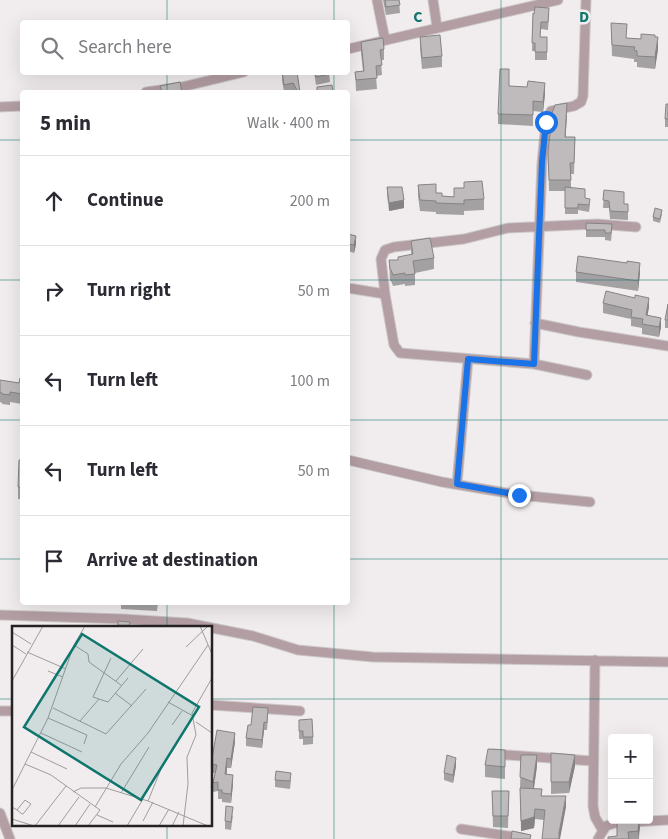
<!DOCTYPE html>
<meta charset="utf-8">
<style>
:root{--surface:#fff;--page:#f7f7f7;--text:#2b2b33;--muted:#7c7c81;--line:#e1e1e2}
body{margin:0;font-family:"Source Sans 3",sans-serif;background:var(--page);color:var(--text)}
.controls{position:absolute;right:15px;bottom:15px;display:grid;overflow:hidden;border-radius:5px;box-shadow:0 5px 20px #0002}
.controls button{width:45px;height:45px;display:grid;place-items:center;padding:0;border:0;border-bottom:1px solid var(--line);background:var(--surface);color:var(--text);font:25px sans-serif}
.stop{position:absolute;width:15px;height:15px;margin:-11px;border:4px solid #1a73e8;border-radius:50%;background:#fff}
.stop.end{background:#1a73e8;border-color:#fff;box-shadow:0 1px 5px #0008}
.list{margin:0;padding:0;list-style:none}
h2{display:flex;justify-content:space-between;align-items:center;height:65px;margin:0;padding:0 20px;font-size:21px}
h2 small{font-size:16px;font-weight:400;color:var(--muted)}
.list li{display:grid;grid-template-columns:32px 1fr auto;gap:15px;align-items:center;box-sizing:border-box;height:90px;padding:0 20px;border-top:1px solid var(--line)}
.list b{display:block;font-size:19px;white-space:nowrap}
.list em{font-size:16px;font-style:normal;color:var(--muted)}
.icon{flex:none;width:28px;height:28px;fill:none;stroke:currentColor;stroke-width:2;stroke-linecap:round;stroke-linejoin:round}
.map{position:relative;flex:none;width:668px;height:839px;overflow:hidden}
.search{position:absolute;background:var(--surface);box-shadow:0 5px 20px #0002;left:20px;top:20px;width:330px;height:55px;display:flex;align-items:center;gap:12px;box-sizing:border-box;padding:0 18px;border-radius:5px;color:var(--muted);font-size:19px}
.panel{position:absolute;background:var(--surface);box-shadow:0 5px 20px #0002;left:20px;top:90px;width:330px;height:515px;border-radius:5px}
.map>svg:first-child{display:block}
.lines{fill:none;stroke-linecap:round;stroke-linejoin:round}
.minor-casing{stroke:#ccc8c9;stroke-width:11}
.minor{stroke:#b39ea3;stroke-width:9}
.wall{fill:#a4a1a2}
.shaded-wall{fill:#868384}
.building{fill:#bfbbbc;stroke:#868384}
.route{stroke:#1a73e8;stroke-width:6}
.grid{fill:none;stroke:#0f766e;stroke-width:1;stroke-opacity:0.55}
.inset-road{fill:none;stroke:#9f9c9d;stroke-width:1}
.view{fill:#0f766e;fill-opacity:0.15;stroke:#0f766e;stroke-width:2.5}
.inset-edge{fill:none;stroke:#242223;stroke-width:2.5}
.grid-label{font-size:16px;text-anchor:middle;font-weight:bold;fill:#0f766e;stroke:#f1edee;stroke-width:5;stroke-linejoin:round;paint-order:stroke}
</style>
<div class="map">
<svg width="668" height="839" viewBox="0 0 668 839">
<rect width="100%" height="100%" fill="#f1edee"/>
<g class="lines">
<defs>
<path id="minor" d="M377 0 385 40
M433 0 437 27
M348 49 558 0
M146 92 182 87 244 72
M0 107 22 106
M348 288 385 294
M535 323 579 332 668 346
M534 364 542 163 546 122 551 111 574 106 581 102 583 96 586 0
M587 375 534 364 400 353 394 345 385 294 381 259 385 250 394 247 464 239 508 228 597 224 636 227
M348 460 442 482 519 495 590 502
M457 484 468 359
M0 615 123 619 187 623 253 636 298 650 373 657 668 662
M595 660 593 806 595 817 603 831
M211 705 300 711
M0 711H14
M493 754 593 761
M0 813 10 839
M461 829 522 838
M598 839 606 826 615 823 668 820"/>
</defs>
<use href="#minor" class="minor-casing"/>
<use href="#minor" class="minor"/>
</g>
<path class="wall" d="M383 0H399L400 13 386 15Z
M533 13 549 16 548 30 541 29 540 37H547V60H535V51H532Z
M611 23 627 38 641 39 655 37 658 49 655 69 637 67V62H634V59L612 56Z
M420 37 442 56V67L422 69 420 48Z
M361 42 384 49V60H381L382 75 376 76 377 89 356 91 355 72 363 71 361 53Z
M282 72H297L300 92H294L293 91 284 92 282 80Z
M314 72H329L330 82 316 85Z
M509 86 545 94 543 112 533 111V126L498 124V114Z
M668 104V127H665V119Z
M567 114 565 137H575L574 174H571V188L585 198 590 205 589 212 578 210V214H565V191H549L548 152Z
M418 185 442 196 484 199V210L464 211V215L436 214V212L420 211 418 196Z
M387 187 404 208 389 211 387 195Z
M604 190 624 204H628V220L610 219 609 208H603Z
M662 214 660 223 653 221V217Z
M586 223 612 231 611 241 605 240V237H586Z
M348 234 356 244 354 253 348 251Z
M411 241 434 258V269L415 273V285L405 286V284L393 286 391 281H390L389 260H398L411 254Z
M627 263 640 273 638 291 576 282V272Z
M603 303 649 307 647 315 661 327 659 337 642 334V328L631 326V319L603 313Z
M668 304V328H665V320Z
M22 379V404L10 402V405L2 404V403L0 402V380L19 383Z
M22 460V499H18V487Z
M121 602H158L157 611 121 609Z
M268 716 267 730H264L262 748 246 746V738L251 725Z
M299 720 313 737V744L303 745V739H299Z
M235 742 231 768H227V774L233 784 231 803 222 802V799H218V791L213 792V783L215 773H211V763Z
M505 750V779L485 777V765Z
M551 753 575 766 569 793 551 794Z
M521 755 537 766 534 788 542 796 566 807 544 820 535 819 534 828 521 831 520 789Z
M456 766 453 783 444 780V773Z
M275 780H291L290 789 275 787Z
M492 791H509L508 828 493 827Z
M233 815 231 830 225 829V821Z
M640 820 639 839H608L617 836Z"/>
<path class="shaded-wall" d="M658 37V49L655 69V57Z
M545 83V94L543 112V102Z
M567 103V114L565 148V137Z
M404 200V208L389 211V203Z
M356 236V244L354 253V245Z
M640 263V273L638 291V281Z
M649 298V307L646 325V315Z
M661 318V327L659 337V327Z
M264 722V730L262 748V740Z
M235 733V742L231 768V759Z
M537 755V766L533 794V782Z
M575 755V766L569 793V782Z
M227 758V768L225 783V774Z
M456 758V766L453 783V775Z
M233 775V784L231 803V794Z
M566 796V807L560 839H559V833Z
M535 809V819L534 828 521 831V821Z
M639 820 640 828 638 839V831Z"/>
<path class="building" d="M385 0H399L400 5 386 7Z
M535 7 549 8 548 22H541L540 37H547V52H535V43H532L533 13 534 14Z
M611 23 627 24 626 38 641 39V34L655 35V37H658L655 57 637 56V51L634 50 635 47 612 45Z
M440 35 442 56 422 58 420 37Z
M383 38 384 49 380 50 382 65 376 66 377 78 356 80 355 72 364 71 361 42Z
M500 69H509V86L527 87 528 81 545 83 543 102 533 101V115L498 114Z
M282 72H297L300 92H298L293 83 284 85Z
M315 72H329L330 74 316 77Z
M180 82 182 92H162L160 86Z
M332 85 333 92H317V87Z
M567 103 565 137H575L574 163H570L571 180H549L548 152 552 113 555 105Z
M666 104H668V119H665Z
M482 181 484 199 464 200V204L436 203V201L420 200 418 185 436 184V193H442V196L454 197V188H464V182Z
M387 187H402L404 200 389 203Z
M565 187 585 189V198L590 199 589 205 578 204V208H565Z
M604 190 624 192V204H628V212L610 211 609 201 603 200Z
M655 208 662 210 660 219 653 217Z
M586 223 612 224 611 233H605V230H586Z
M348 234 356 236 354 245 348 244Z
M430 238 434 258 413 261 415 274 405 275V273L393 275 391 270 390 269 389 260H398V257L413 254 411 241Z
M578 256 627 263V261L640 263 638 281 576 272Z
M606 291 635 298V295L649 298 646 315 661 318 659 327 642 324 643 319 631 317 632 310 603 303Z
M668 304V320H665Z
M20 378 22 379V394L10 392V395L2 394V393L0 392V380L19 383Z
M19 460H22V488L18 487Z
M118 621 130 622 129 628H118Z
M253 707 268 708 267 723 264 722 262 740 246 738 248 725H251Z
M312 719 313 737H303V731H299V720Z
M217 730 235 733 231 759 227 758 225 774 233 775 231 794 222 793V790H218V782L213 783 217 765 211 764Z
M488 749 505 750V767L485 765Z
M551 753 575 755 569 782H551Z
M447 755 456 758 453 775 444 773Z
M521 755H537L533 782 520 777Z
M276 771 291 773 290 781 275 780Z
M520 788 542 789 541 796H566L559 833V839H542L545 810 535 809 534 817 521 821Z
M492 791H509L508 816H493Z
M226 806 233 807 231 822 225 821Z
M617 820H639L638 831 628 832 629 839H608V837L617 836Z
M512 831 531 835 530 839H511Z"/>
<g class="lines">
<path class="route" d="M519 495 457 484 468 359 534 364 542 162 546 122"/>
</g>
<path class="grid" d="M167 0V22M334 0V22M501 0V839M167 72V92M334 72V92M0 140H22M348 140H668M0 280H22M348 280H668M0 420H22M348 420H668M0 559H22M348 559H668M167 602V628M334 602V839M0 699H14M211 699H668M167 825V839"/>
<g transform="translate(12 626)">
<rect width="200" height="200" fill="#f1edee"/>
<path class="inset-road" d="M188 0 200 28M0 6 19 18M0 19 14 28M62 19 76 28 77 36 109 59M174 21 196 0M15 26 54 43M99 32 81 71 96 76 116 52M36 45 51 51M0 55 31 0M104 55 131 23M103 67 120 80M156 76 181 90M41 82 94 108 134 63M36 92 75 109 72 118M68 95 87 73M184 96 200 107M160 99 170 85M29 107 70 126M19 126 55 143M13 138 39 149 88 184 76 200M0 164 36 92 62 19 73 0M61 166 69 162H94L136 175 196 200M109 167 137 121M136 175 149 143M0 181 5 184 10 188H11L19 178 13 174 5 184M83 181 109 138 136 107 196 19M85 189 101 196M0 193 22 200M131 195 141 176M23 200 54 160M46 200 67 171M63 200 78 178M115 200 131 173M147 200 157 183M160 200 167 186M171 200 176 158 175 131 184 109 180 87 200 52"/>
<path class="view" d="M70 8 187 81 129 174 12 101Z"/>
<rect width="200" height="200" class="inset-edge"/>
</g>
<g class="grid-label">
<text x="418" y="22">C</text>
<text x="584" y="22">D</text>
</g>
</svg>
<div class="controls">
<button>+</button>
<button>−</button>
</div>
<div class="stop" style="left:546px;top:122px"></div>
<div class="stop end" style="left:519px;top:495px"></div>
<div class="search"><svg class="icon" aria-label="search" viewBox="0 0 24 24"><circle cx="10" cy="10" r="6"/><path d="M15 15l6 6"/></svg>Search here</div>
<section class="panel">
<h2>5 min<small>Walk · 400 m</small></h2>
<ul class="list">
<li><svg class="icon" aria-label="ahead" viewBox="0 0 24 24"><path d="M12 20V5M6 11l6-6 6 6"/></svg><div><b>Continue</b></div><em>200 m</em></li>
<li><svg class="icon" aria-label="right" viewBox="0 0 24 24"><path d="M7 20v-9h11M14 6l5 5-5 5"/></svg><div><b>Turn right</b></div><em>50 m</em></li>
<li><svg class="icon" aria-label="left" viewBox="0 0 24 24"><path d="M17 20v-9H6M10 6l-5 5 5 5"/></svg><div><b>Turn left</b></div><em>100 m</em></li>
<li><svg class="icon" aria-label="left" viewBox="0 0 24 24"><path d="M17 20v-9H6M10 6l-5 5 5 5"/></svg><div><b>Turn left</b></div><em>50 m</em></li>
<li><svg class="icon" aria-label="arrive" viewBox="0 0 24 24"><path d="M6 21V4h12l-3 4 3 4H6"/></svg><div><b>Arrive at destination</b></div></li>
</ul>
</section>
</div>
